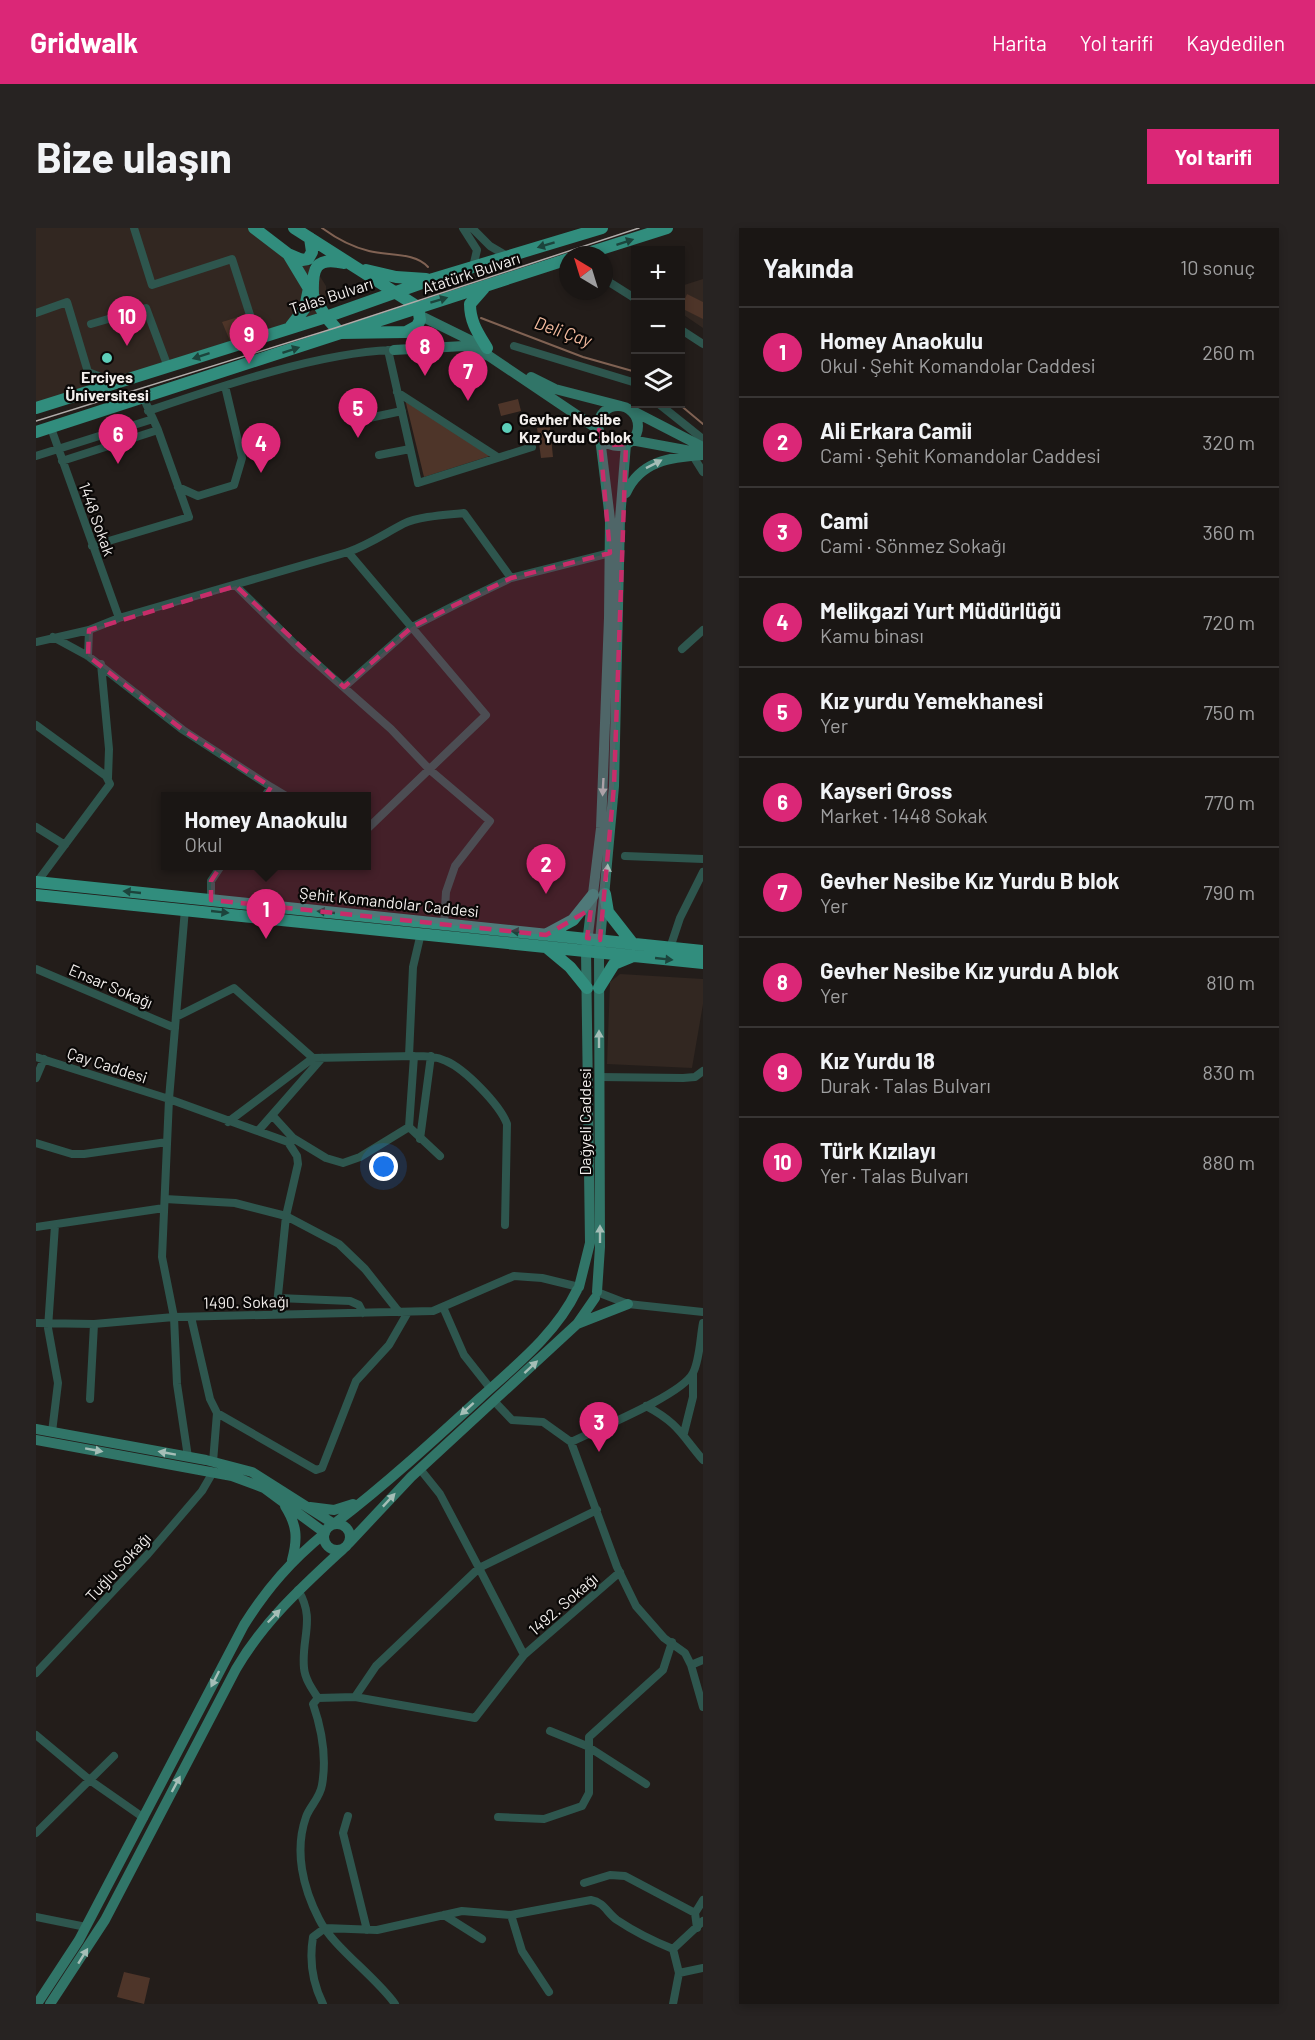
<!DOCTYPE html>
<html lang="tr">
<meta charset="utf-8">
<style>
:root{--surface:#1a1614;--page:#272322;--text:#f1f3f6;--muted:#9f9fa0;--line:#383534;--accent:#db2777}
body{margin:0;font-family:Barlow,sans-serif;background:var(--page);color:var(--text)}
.controls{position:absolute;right:18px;top:18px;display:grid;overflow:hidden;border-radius:0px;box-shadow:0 3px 9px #0003}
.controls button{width:54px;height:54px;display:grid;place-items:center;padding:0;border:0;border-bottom:2px solid var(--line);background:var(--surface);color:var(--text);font:30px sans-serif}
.compass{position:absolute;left:523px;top:18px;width:54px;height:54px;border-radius:50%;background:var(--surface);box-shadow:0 3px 9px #0003;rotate:322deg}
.you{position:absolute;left:348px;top:939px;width:21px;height:21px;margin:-15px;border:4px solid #fff;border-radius:50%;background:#1a73e8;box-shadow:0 0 0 9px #1a73e833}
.badge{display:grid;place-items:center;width:39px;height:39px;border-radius:50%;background:var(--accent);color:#fff;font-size:20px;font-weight:700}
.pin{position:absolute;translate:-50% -50px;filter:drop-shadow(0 2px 3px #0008)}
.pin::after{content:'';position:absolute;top:32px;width:21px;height:18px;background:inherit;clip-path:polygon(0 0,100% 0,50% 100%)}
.popup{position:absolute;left:125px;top:564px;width:210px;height:78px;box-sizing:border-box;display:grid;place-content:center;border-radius:0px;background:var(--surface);filter:drop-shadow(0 2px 4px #0005);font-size:20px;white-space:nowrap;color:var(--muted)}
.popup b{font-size:22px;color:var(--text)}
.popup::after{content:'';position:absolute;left:50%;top:100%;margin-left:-12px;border:12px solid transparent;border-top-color:var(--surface)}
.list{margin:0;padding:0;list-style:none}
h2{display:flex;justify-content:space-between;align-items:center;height:78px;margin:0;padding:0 24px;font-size:26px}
h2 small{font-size:20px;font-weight:400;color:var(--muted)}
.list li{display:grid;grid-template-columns:39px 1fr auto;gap:18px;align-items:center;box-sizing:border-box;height:90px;padding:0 24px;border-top:2px solid var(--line)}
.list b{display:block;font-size:22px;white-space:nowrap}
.list p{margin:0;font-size:20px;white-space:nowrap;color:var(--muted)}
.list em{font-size:20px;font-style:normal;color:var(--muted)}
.icon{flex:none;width:33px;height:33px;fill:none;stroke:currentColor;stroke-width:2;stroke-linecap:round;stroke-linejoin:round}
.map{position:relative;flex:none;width:667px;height:1776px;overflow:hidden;border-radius:0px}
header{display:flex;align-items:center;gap:36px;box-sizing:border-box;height:84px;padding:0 30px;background:var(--accent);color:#fff}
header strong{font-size:28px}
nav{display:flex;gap:33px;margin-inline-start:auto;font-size:21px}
.intro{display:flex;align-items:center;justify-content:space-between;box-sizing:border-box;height:144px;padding:0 36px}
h1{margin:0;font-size:42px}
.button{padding:15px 27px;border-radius:0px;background:var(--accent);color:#fff;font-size:21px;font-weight:700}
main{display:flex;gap:36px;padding:0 36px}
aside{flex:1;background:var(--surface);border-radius:0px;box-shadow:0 3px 9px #0003}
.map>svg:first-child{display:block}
.built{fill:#322721}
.green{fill:#4e3529}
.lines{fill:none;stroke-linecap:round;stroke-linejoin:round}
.stream{stroke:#806253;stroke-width:2}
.street{stroke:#2e564e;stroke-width:8}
.secondary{stroke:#317568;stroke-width:10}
.primary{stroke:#318d7d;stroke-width:12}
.tram{stroke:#b1acaa;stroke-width:1.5}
.oneway{fill:#1c443c}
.oneway2{fill:#a5beb7}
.marked{fill:#c72d6a;fill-opacity:0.2;stroke:#c72d6a;stroke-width:4.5;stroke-dasharray:12 8;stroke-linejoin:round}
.poi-dot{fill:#5dceb9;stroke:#0a0807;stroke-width:2}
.labels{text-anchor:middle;stroke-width:4.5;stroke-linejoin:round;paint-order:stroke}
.street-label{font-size:16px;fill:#f2eeec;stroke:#0a0807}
.poi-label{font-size:16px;font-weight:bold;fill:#f2eeec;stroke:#0a0807}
.water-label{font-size:18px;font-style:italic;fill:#f2ba9e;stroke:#0a0807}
</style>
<header>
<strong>Gridwalk</strong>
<nav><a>Harita</a><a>Yol tarifi</a><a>Kaydedilen</a></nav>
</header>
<div class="intro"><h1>Bize ulaşın</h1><a class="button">Yol tarifi</a></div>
<main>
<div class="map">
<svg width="667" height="1776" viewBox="0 0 667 1776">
<rect width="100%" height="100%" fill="#231d1a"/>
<path class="built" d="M0 0H216L280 42 290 58V71L283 85 0 175Z
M667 51V100L645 85V58Z
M584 746 667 751V776L656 840 571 836 574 754Z"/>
<path class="green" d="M651 66 667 74V91L645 80Z
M209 87 216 106 194 113 186 94Z
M369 171 457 227 388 249Z
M482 171 485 183 465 188 462 176Z
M514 199 517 229 505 230 501 200Z
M88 1744 114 1750 108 1776 81 1769Z"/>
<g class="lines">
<path class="stream" d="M286 0C301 11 316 19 333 23 352 28 379 24 392 39
M445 90 547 129 600 144
M643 176 667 196"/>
<path class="street" d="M98 0 116 57 196 31 215 90
M427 0 441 22 437 39
M436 0 454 18 471 28
M568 34 573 54 600 71
M0 85 31 74 52 144 78 154
M55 96 110 80 132 139
M644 101 667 116
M478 118 600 155
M352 122 382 255 496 219
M361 164 460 228
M623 176 667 211
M112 183C183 159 281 125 355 122
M333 190 366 183
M15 200 83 390
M343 227 374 221
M0 228 117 191
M657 228 667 244
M26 233 122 202
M142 259 162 268 198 257 206 230 189 158
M56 318 153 289 122 202 108 171
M312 324 450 487 330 602
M200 358 262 419 355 501 394 542 454 593 419 638 410 664 408 697
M17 409 52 428 147 502 235 559 229 568
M0 414 53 402 83 390 312 324C332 317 348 306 367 296 384 288 409 287 428 285L475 350
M646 421 667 402
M52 428 53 402
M65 436 73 521 72 550
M308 459 376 399 421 376 475 350 574 325
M0 497 70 548 74 556 1 654
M235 559 250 568
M0 599 29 617
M589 628 667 631
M175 672V653L185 638
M149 681 133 871 126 1029 138 1089 141 1156 152 1229
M634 720 644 690 667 644
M0 741 139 800
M140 789 198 760 277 830 192 894
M373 828 377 739 385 705
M378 828C389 828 400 828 410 833 429 841 464 877 471 896L469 997
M0 829 133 871 252 914 261 928 262 936 250 988 303 1016 329 1041 363 1084
M277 830 378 828 373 899 404 928
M563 849 647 850 659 849 667 843
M0 850 8 831
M236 887 257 910 290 930 307 935 324 929 373 899
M222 903 286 830
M384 911 395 828
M0 915 36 926H48L131 914
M129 971 199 975 250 988 240 1087
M0 999 128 980
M561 1064 592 1076 667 1084
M242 1070 314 1073 323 1077 327 1085
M407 1079 428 1127 454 1160
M155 1089 174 1171 181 1185 177 1234
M0 1095 58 1096 138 1089 397 1083 478 1048 506 1050 543 1059
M54 1171 58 1096
M458 1173 476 1192 507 1194 535 1214 581 1339 600 1378 628 1410 649 1425 655 1437 667 1479
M610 1178C642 1195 645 1206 667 1232
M181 1185 280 1242 286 1240 320 1153 353 1117 372 1084
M16 1204 22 1155 12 1100 19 997
M648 1205 657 1169V1145
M535 1214C559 1202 646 1167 657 1145 664 1131 664 1110 667 1095
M384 1241 404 1266 443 1340 561 1282
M262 1362C280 1391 265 1410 268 1440 269 1451 276 1461 282 1470L277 1476C286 1502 291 1529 286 1557 284 1570 274 1578 270 1589 258 1623 267 1660 283 1691 296 1718 340 1749 359 1776
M655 1437 667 1432
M0 1445 112 1326 166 1263 177 1244
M319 1469 340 1438 443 1340 488 1427
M282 1470 319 1469 439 1490 488 1427 584 1344
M514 1503 551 1518 610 1556
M0 1507 55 1553 108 1590
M312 1588 307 1605 331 1702
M462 1589 508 1591 546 1578 553 1565V1509L627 1442 636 1414
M0 1605 78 1528
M548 1655 574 1647 589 1648 659 1685
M408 1687 446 1711
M475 1687 486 1723 513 1764
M0 1689 50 1699
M661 1700 659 1685 667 1672
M637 1721 667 1693
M643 1745 667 1740
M287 1776C276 1754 273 1733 277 1709L289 1700 341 1702 426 1683 475 1687 555 1672C568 1674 571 1685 581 1692 599 1704 617 1713 637 1721
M637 1776 643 1745 637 1721"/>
<path class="secondary" d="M383 87 446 118
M358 122 428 118 453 128 563 202 574 291 573 390 565 600 550 723 554 1015 543 1059
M495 149 519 161 585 178
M562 198a20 20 0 1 1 40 0a20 20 0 1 1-40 0Z
M595 182 667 219
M595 212 660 224
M590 265C604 233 635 229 667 227
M561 1064 564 1019 563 724 578 558 584 291 590 216
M541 1096 592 1076
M0 1201 170 1232 216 1244 298 1296C349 1257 396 1214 444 1170 479 1138 520 1106 541 1062
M0 1212 196 1248 228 1260 289 1305C255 1333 232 1359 208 1397L43 1712 1 1776
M249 1278C261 1297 262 1310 256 1332
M274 1279 298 1282 317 1276
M288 1309a13 13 0 1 1 26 0a13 13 0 1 1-26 0Z
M313 1315 375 1249 541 1096 559 1070
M14 1776 69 1692 200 1441C228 1393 267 1358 307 1321"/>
<path class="primary" d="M218 0 252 26 290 89 304 105 370 104 381 98 384 92 382 79 258 0
M252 26 266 32 272 31 276 24 274 10
M546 27 631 0
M330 42 360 49 390 51
M448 60 434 76C434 94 442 105 451 120
M277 66C276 41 279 28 308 35
M255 98 269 80 273 60
M0 180 290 89 397 51 566 0
M0 204 532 31
M0 654 667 723
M569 666 572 684 597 716
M0 667 667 735
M511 706 537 692 557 667
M510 719 534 739 551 760
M563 760 578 736 595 729"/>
<path class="tram" d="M0 193 299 100 603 0"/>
</g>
<defs><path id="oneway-solid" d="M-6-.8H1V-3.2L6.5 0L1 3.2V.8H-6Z" transform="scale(1.5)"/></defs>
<g class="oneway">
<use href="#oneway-solid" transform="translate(589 14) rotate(-18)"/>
<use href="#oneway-solid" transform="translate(510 17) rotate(163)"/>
<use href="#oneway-solid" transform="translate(403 72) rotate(-17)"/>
<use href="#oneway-solid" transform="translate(255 122) rotate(-18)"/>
<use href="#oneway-solid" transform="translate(165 128) rotate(162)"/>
<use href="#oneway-solid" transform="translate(96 664) rotate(-174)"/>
<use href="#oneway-solid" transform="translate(184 684) rotate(6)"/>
<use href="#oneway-solid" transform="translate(290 684) rotate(-174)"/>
<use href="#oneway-solid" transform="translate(484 704) rotate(-174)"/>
<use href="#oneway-solid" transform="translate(628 731) rotate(6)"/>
</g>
<g class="oneway2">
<use href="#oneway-solid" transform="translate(618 236) rotate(-27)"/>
<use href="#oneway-solid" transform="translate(567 559) rotate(93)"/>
<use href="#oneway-solid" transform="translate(571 645) rotate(-85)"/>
<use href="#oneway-solid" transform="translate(563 811) rotate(-90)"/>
<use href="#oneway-solid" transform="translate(564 1006) rotate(-90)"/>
<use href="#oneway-solid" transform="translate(495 1139) rotate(-43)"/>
<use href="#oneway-solid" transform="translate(431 1181) rotate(138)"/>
<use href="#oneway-solid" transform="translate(58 1222) rotate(10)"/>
<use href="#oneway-solid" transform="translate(131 1225) rotate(-170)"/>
<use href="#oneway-solid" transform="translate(353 1272) rotate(-47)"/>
<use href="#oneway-solid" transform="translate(238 1388) rotate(-46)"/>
<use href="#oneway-solid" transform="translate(179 1451) rotate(117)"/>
<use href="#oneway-solid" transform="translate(140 1556) rotate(-62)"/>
<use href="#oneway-solid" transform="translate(47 1728) rotate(-58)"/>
</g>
<path class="marked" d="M563 202 576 217 590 216 578 558 564 712 551 710 555 681 510 707 175 672V653L235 559 147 502 52 428 53 402 200 358 308 459 376 399 421 376 475 350 574 325Z"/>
<g class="poi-dot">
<circle cx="71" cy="130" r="6"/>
<circle cx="471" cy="200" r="6"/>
</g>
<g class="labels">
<g class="street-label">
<text transform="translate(435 45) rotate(-18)" y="6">Atatürk Bulvarı</text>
<text transform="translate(295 68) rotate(-18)" y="6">Talas Bulvarı</text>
<text transform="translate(61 291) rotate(70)" y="6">1448 Sokak</text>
<text transform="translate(353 674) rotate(6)" y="6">Şehit Komandolar Caddesi</text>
<text transform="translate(75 758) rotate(23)" y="6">Ensar Sokağı</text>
<text transform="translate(71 837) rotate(18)" y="6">Çay Caddesi</text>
<text transform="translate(549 894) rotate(-90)" y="6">Dağyeli Caddesi</text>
<text transform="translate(210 1074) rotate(-1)" y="6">1490. Sokağı</text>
<text transform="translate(82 1339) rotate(-47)" y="6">Tuğlu Sokağı</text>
<text transform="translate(527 1376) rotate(-41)" y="6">1492. Sokağı</text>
</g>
<g class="poi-label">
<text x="71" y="155">Erciyes<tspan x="71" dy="18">Üniversitesi</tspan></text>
<text x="483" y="197" text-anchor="start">Gevher Nesibe<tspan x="483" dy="18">Kız Yurdu C blok</tspan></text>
</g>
<g class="water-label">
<text transform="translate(527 104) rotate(19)" y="6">Deli Çay</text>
</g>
</g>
</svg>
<div class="controls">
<button>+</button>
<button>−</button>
<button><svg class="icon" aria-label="layers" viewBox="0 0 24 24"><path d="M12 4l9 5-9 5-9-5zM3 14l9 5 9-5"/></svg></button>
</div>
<svg class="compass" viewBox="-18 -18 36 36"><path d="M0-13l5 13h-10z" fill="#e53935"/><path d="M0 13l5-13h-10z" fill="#9f9fa0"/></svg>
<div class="you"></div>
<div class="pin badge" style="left:230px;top:711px">1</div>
<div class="popup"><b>Homey Anaokulu</b>Okul</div>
<div class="pin badge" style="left:510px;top:666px">2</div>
<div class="pin badge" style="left:563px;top:1224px">3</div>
<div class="pin badge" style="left:225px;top:245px">4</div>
<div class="pin badge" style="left:322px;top:210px">5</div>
<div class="pin badge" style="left:82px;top:236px">6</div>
<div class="pin badge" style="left:432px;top:173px">7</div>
<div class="pin badge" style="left:389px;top:148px">8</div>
<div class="pin badge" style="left:213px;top:136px">9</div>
<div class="pin badge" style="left:91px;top:118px">10</div>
</div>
<aside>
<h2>Yakında<small>10 sonuç</small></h2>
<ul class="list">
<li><span class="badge">1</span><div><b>Homey Anaokulu</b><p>Okul · Şehit Komandolar Caddesi</p></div><em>260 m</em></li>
<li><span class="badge">2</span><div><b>Ali Erkara Camii</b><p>Cami · Şehit Komandolar Caddesi</p></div><em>320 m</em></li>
<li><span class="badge">3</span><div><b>Cami</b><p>Cami · Sönmez Sokağı</p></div><em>360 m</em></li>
<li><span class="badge">4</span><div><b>Melikgazi Yurt Müdürlüğü</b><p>Kamu binası</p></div><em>720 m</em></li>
<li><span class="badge">5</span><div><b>Kız yurdu Yemekhanesi</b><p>Yer</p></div><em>750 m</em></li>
<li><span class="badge">6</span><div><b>Kayseri Gross</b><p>Market · 1448 Sokak</p></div><em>770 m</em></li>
<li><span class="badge">7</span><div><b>Gevher Nesibe Kız Yurdu B blok</b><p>Yer</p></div><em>790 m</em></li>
<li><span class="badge">8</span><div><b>Gevher Nesibe Kız yurdu A blok</b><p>Yer</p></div><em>810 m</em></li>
<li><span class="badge">9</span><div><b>Kız Yurdu 18</b><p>Durak · Talas Bulvarı</p></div><em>830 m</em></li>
<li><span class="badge">10</span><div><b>Türk Kızılayı</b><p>Yer · Talas Bulvarı</p></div><em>880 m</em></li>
</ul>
</aside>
</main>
